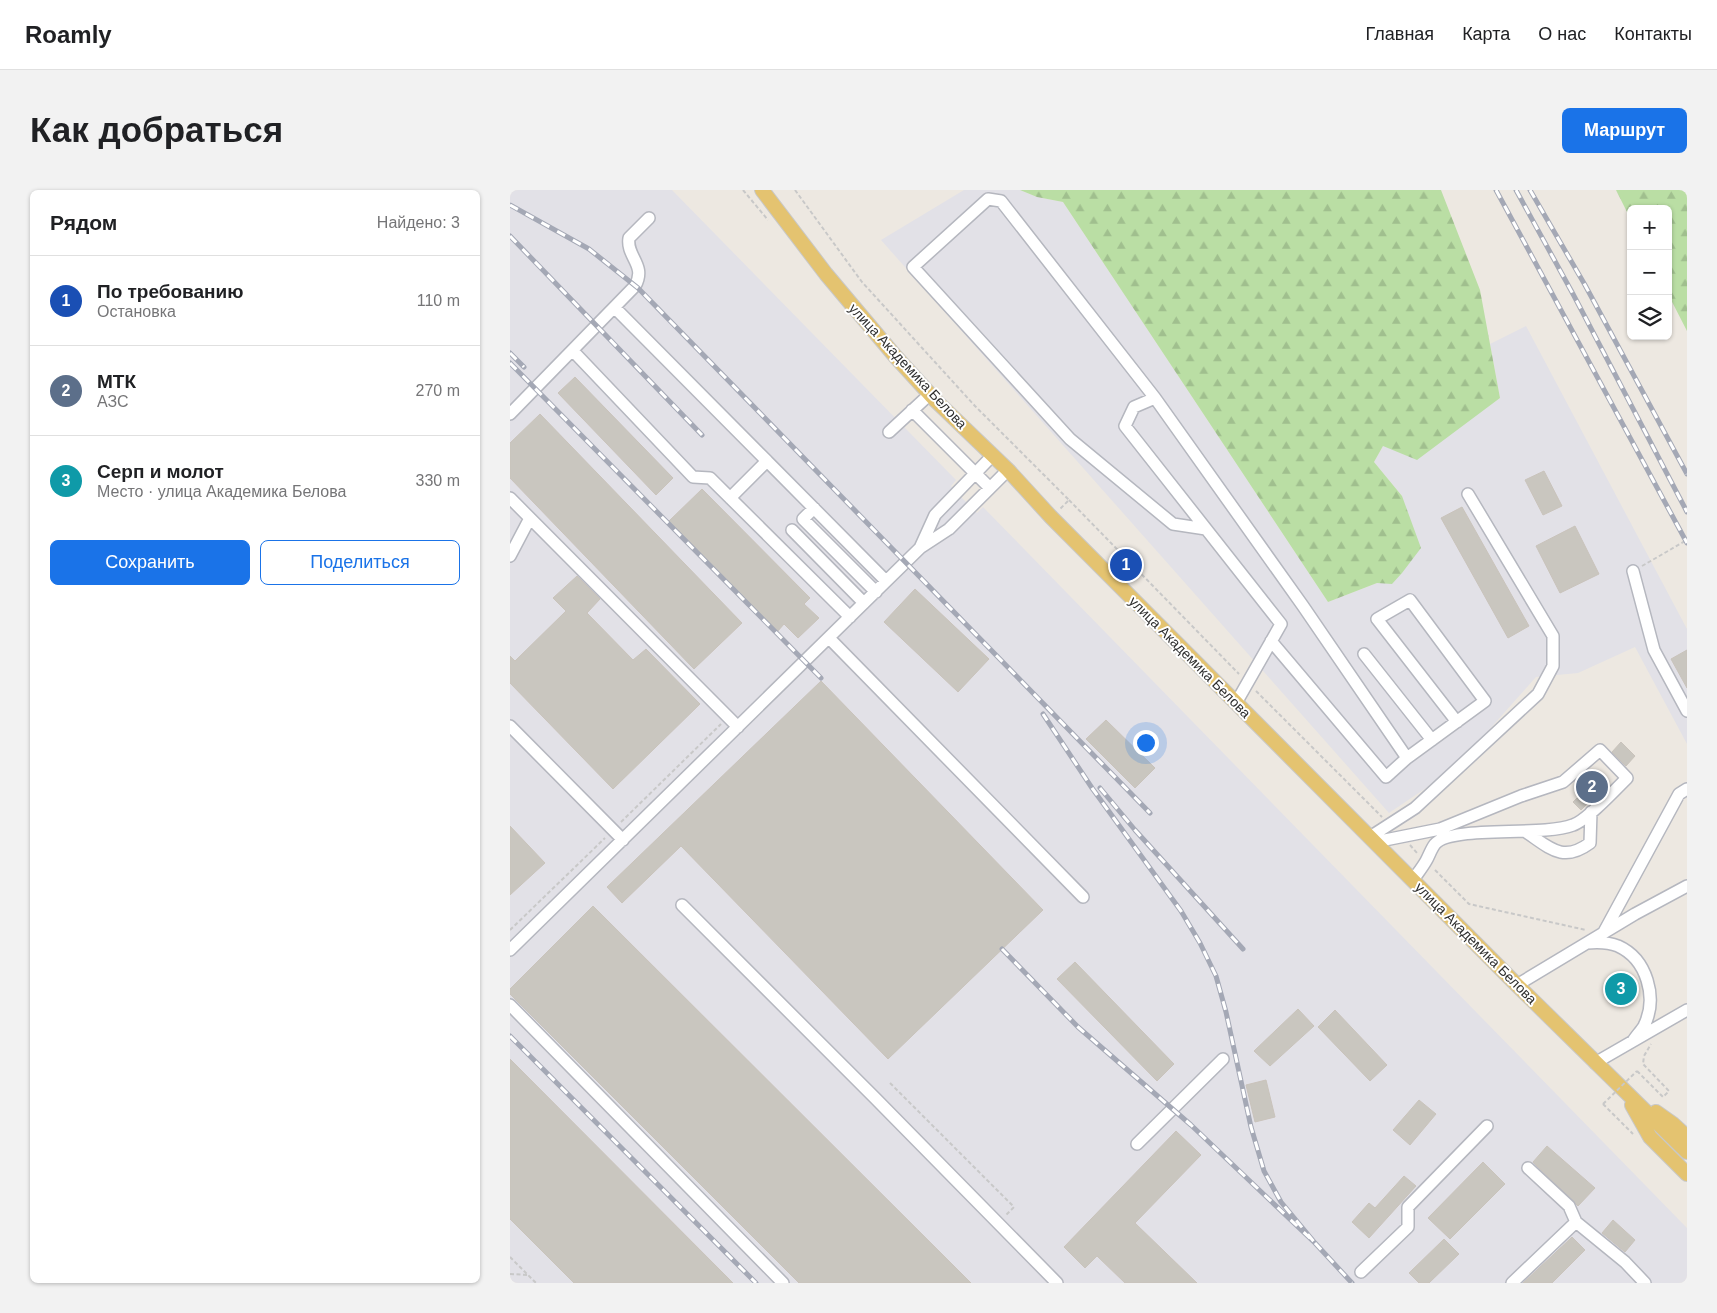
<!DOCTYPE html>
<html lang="ru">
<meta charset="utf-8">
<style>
:root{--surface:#fff;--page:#f2f2f2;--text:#202124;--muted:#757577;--line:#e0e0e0;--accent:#1a73e8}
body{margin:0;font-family:Arial,sans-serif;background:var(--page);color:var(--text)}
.controls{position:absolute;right:15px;top:15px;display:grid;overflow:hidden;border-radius:8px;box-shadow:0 1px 4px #0004}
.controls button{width:45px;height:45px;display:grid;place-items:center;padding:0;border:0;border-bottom:1px solid var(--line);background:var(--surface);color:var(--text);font:25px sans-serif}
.you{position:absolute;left:635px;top:552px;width:18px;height:18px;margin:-12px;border:4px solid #fff;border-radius:50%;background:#1a73e8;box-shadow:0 0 0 8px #1a73e833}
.badge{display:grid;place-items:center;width:32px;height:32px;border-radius:50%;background:var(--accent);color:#fff;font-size:16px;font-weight:700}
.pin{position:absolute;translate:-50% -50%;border:2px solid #fff;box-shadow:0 1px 5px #0006}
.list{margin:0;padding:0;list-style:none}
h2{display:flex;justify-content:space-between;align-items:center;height:65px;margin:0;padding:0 20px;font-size:21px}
h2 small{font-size:16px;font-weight:400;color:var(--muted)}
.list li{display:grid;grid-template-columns:32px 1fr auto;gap:15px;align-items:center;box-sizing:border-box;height:90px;padding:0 20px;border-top:1px solid var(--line)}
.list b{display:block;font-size:19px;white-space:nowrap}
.list p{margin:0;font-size:16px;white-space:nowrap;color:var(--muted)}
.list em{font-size:16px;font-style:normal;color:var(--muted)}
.actions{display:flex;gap:10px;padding:15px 20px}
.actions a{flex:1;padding:11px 0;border:1px solid var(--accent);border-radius:8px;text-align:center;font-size:18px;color:var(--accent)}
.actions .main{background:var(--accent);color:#fff}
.icon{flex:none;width:28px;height:28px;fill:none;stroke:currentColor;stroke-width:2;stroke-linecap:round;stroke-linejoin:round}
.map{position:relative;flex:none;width:1177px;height:1093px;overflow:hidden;border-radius:8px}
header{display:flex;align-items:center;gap:30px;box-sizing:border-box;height:70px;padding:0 25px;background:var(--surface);border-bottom:1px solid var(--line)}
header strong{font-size:24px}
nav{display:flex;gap:28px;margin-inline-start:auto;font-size:18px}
.intro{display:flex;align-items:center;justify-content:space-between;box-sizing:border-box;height:120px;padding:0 30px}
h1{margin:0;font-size:35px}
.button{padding:12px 22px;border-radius:8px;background:var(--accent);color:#fff;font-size:18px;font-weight:700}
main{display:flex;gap:30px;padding:0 30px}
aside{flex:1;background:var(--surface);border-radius:8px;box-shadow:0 1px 4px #0004}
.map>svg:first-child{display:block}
.industrial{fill:#e2e1e7}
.forest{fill:url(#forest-firs)}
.building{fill:#c9c6bf;stroke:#c9c3bb}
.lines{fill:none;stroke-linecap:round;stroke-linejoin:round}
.minor-casing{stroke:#b5b7bf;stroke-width:14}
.major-casing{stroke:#c8c8c8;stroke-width:16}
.path{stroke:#c8c8c8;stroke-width:2;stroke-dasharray:4 2.5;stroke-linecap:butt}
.minor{stroke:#fff;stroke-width:11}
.major{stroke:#e4c370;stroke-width:14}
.rail-casing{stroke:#a4a8b5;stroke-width:5}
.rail{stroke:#fff;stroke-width:3;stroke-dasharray:9;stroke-linecap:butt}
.path-bridge{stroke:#c8c8c8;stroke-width:2;stroke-dasharray:4 2.5;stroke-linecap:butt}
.labels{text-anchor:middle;stroke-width:4;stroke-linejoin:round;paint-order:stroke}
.street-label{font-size:14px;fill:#2d2d2d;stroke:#fff}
</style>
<header>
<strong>Roamly</strong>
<nav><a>Главная</a><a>Карта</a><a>О нас</a><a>Контакты</a></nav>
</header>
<div class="intro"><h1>Как добраться</h1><a class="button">Маршрут</a></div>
<main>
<aside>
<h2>Рядом<small>Найдено: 3</small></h2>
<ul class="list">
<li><span class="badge" style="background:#1a4fb4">1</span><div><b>По требованию</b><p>Остановка</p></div><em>110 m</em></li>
<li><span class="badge" style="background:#5c6f8a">2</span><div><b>МТК</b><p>АЗС</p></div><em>270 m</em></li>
<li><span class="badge" style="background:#0f9aa8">3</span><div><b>Серп и молот</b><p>Место · улица Академика Белова</p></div><em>330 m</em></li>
</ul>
<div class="actions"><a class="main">Сохранить</a><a>Поделиться</a></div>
</aside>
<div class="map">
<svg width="1177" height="1093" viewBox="0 0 1177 1093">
<defs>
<pattern id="forest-firs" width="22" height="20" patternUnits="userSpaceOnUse" patternTransform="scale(1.25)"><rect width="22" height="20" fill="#badea4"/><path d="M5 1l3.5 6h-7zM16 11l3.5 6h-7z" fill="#a0bf8e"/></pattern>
</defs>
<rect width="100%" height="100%" fill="#ede8e1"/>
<path class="industrial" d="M0 0H162L446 290 441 296 447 303 467 323 473 317 1177 1038V1093H0Z
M454 0H510L527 7 553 12 818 412 867 393 892 306 864 272 873 256 953 234 990 208 980 154 1016 136 1177 439V554L1125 457 1068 483 1026 487 961 560 916 598 879 623 371 50Z"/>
<path class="forest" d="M510 0H931L970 100 990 208 907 270 873 256 864 272 892 306 911 358 892 383 882 394 867 393 818 412 553 12 527 7Z
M1106 0H1177V141L1158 104V19H1121V30Z"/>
<path class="building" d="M65 187 163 288 146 305 48 203Z
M30 224 232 433 184 479 0 288V253Z
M1034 281 1052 316 1033 325 1015 290Z
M192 299 300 408 294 414 309 428 288 448 274 434 267 442 158 332Z
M952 317 1019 436 998 448 931 328Z
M1065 336 1089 384 1050 403 1026 356Z
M67 386 90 409 77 423 123 470 136 459 190 514 103 599 0 493V466L5 471 56 421 43 408Z
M405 399 479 469 448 502 374 432Z
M1177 460V498L1161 469Z
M311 491 533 720 378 869 171 656 112 713 97 697Z
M596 530 645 578 625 598 576 549Z
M1111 552 1125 566 1116 576 1102 562Z
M1089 586 1097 594 1071 620 1063 612Z
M0 636 35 673 0 705Z
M83 716 461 1093H289L0 804V799Z
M565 772 664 874 647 891 547 789Z
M788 819 804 836 760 876 744 861Z
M825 820 877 875 860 891 808 837Z
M0 869 223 1093H64L0 1029Z
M756 890 765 927 745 932 736 895Z
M909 910 926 924 900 955 883 940Z
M666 941 691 965 625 1033 687 1093H615L587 1066 575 1078 554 1057Z
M1037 956 1085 998 1068 1016 1023 972Z
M973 972 995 994 940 1049 918 1028Z
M894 986 906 996 859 1048 842 1032 859 1013 865 1018Z
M1103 1030 1125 1050 1115 1062 1092 1043Z
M1062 1047 1075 1060 1042 1093H1013Z
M934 1049 949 1064 919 1093H909L899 1083Z"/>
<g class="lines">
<defs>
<path id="minor" d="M105 118 257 271
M63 161 183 287 200 288 340 427
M645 208 491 11 478 9 403 77 560 249 663 334 696 339
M402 220 480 298
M0 224 125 96C137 75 116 67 119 48L139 28
M379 242 420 204
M0 308 228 537
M220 308 257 271 376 391
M304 318 293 329 366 402
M282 340 354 413
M410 358 425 325 483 265
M0 366 20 328
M1123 381 1144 460 1177 521
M319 448 573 707
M854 464 922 550
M726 513 771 434 615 236 624 217 645 208 793 416 897 568 876 587 761 451
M0 536 113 650
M897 568 975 511 900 410 867 429 947 532
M1016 642C1040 658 1053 673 1080 653L1081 622
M860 647 905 618 1028 504 1043 476V446L958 304
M865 652 930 639 1011 606 1053 592 1090 560 1117 588C1106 599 1076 631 1063 635 1032 647 941 635 925 654 921 659 919 666 916 671 912 678 907 684 903 690
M172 715 365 908 547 1093
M1094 742 1169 604 1177 599
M1077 753C1087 752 1098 752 1108 756 1137 769 1148 808 1134 836 1131 841 1126 846 1123 851
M0 760 410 358 439 339 498 280
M1007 795 1125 724 1177 696
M0 815 273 1093
M1085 873 1177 820
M627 954 713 869
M1018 978 1059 1016 1066 1032
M851 1082 898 1037V1017L977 936
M1002 1093 1066 1032 1115 1072 1135 1093"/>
<path id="major" d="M252 0 316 84 385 166 426 211 498 280 541 327 1007 795 1177 962
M1122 915 1140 947 1177 984
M1146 922 1163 934 1177 947"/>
</defs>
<use href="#minor" class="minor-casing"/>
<use href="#major" class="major-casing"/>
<path class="path" d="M233 0 258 30
M285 0 352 92 465 216 559 310 550 319
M559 310 729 484
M1132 376 1177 350
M746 501 872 627
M111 632 211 534
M900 655 907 663
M925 680 959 714 1076 740
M0 740 95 648
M1127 881 1153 907 1159 901 1133 874 1134 866 1141 854
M380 893 504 1017 495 1026
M1093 914 1123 944
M0 1067 26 1093
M0 1084 18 1085"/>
<use href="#minor" class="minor"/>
<use href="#major" class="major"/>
<defs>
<path id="rail" d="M986 0 1177 353
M1006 0 1063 104 1177 322
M1020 0 1075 95 1177 284
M0 15 79 59 128 98 640 623
M0 46 192 245
M0 163 14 177
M0 173 311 488
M590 598 625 640 733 759
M492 759 568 837 681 935 805 1053 771 1012 754 981 741 937 716 822 706 786 690 753 671 721 582 598 533 524
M0 846 246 1093
M805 1053 842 1093"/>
</defs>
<use href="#rail" class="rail-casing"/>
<use href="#rail" class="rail"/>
<path class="path-bridge" d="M1093 914 1127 881"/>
</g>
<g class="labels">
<g class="street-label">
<text transform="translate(398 176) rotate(47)" y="5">улица Академика Белова</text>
<text transform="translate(680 467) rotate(45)" y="5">улица Академика Белова</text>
<text transform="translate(966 753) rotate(45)" y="5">улица Академика Белова</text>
</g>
</g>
</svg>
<div class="controls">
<button>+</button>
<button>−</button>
<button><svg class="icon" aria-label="layers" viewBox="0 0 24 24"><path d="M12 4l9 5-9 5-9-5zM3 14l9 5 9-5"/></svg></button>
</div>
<div class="you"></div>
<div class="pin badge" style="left:616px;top:375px;background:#1a4fb4">1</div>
<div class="pin badge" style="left:1082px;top:597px;background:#5c6f8a">2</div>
<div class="pin badge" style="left:1111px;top:799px;background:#0f9aa8">3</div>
</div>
</main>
